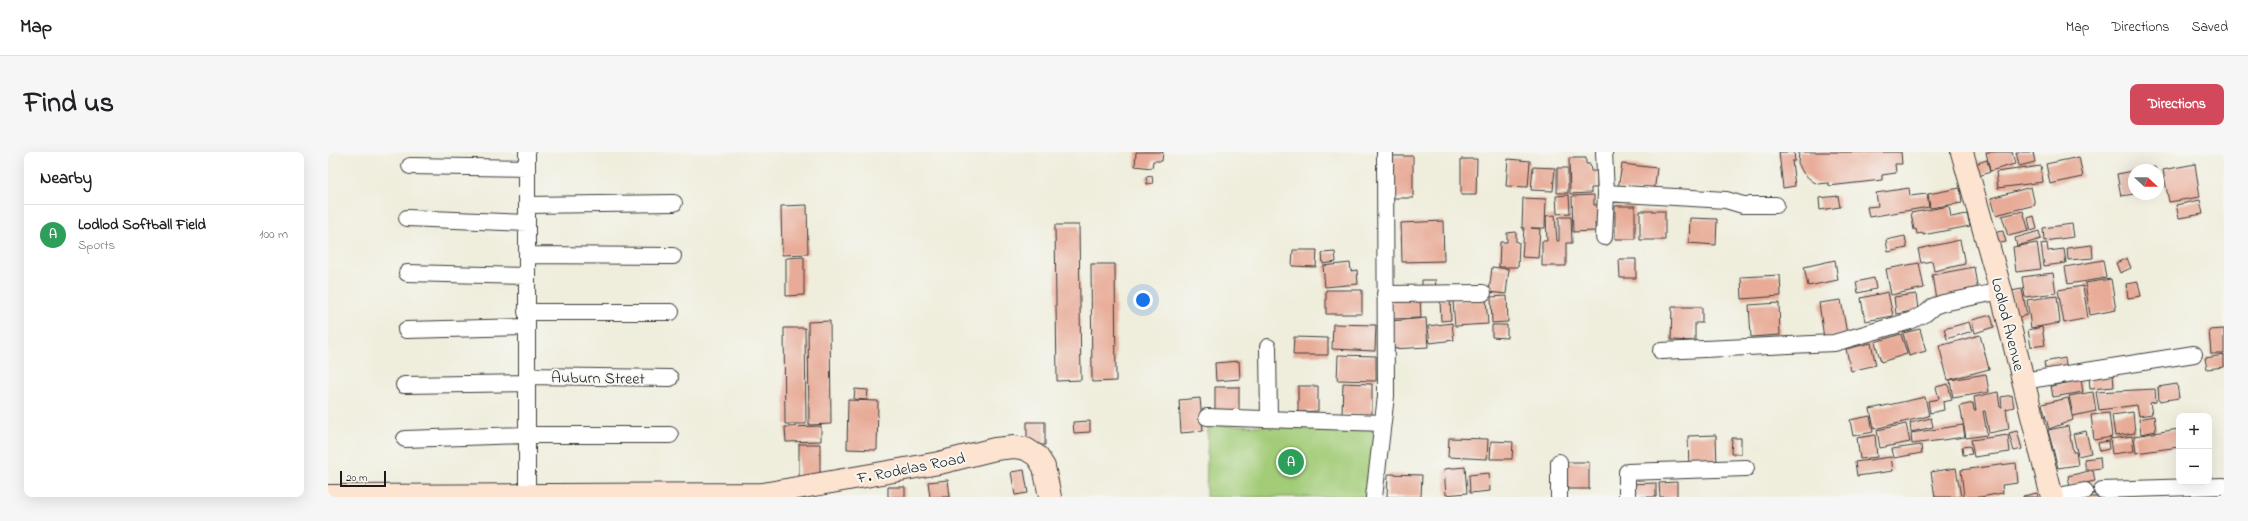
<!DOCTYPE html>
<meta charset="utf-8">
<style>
:root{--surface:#fff;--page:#f6f6f6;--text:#202124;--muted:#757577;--line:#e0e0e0;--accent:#d1495b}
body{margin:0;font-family:"Indie Flower",sans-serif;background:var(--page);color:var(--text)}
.controls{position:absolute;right:12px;bottom:12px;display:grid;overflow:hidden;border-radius:8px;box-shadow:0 4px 16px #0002}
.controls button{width:36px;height:36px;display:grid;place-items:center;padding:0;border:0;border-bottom:1px solid var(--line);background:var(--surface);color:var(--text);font:20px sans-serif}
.compass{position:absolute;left:1800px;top:12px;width:36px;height:36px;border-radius:50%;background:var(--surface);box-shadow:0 4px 16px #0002;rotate:111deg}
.scale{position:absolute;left:12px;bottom:10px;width:46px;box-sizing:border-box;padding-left:4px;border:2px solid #1c1c1c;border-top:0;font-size:11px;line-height:14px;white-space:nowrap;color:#1c1c1c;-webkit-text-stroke:3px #f6f6f2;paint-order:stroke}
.you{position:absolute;left:815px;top:148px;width:14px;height:14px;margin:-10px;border:3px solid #fff;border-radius:50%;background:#1a73e8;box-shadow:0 0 0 6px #1a73e833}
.badge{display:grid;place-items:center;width:26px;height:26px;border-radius:50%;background:var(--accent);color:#fff;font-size:13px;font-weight:700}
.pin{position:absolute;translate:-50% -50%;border:2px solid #fff;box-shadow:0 1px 4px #0006}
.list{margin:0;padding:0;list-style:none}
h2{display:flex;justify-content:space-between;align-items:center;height:52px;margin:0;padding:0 16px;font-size:17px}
h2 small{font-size:13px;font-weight:400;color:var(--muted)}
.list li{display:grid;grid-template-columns:26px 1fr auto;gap:12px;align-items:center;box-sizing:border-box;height:60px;padding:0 16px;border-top:1px solid var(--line)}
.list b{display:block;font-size:15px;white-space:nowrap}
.list p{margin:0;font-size:13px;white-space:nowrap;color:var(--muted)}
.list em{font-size:13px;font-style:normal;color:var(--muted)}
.map{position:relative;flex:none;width:1896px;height:345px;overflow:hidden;border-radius:8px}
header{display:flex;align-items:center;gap:24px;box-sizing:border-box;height:56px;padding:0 20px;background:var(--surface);border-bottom:1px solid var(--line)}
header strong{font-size:19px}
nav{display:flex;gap:22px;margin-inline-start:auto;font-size:14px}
.intro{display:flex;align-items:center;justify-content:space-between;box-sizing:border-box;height:96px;padding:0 24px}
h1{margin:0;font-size:28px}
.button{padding:10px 18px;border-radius:8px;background:var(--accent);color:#fff;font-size:14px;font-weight:700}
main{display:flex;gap:24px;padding:0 24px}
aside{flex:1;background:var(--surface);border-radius:8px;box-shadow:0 4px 16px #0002}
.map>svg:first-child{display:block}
.green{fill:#a3cc78;stroke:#60744a}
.building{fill:#e8ab97}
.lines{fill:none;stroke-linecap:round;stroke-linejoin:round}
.street-casing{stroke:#3c3b39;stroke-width:18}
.secondary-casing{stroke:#3c3b39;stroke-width:24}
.street{stroke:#fff;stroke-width:16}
.secondary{stroke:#fde4d1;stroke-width:22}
.labels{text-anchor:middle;stroke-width:4;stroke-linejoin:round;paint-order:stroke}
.street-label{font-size:16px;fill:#1c1c1c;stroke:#f6f6f2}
</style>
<header>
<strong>Map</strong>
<nav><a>Map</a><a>Directions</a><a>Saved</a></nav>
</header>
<div class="intro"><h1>Find us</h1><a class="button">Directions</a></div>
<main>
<aside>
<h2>Nearby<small></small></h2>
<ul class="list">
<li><span class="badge" style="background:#2e9e5b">A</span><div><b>Lodlod Softball Field</b><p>Sports</p></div><em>100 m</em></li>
</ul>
</aside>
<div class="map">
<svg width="1896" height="345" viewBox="0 0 1896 345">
<rect width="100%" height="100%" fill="#f6f6f2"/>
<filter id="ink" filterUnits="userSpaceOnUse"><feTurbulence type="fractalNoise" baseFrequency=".025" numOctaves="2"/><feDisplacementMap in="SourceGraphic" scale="8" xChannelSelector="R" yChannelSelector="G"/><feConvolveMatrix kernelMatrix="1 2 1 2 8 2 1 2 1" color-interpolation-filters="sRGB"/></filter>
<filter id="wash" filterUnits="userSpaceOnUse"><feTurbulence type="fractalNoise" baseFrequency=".012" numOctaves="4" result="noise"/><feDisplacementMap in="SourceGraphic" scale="16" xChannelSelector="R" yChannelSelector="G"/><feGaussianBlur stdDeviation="0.9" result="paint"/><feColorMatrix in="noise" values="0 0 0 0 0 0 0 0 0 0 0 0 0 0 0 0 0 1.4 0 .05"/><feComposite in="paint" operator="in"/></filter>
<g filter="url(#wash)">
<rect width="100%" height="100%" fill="#efeddb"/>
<path class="green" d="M880 273 1049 275 1043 345H878Z"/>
<g id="blocks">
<path class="building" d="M808 0H835L834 9H825L824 16 807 14Z
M1451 0H1466L1467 9H1464L1467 34 1455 36Z
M1471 0H1573L1574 12H1567L1568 21 1554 23V28L1501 34V31L1490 32 1484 29 1475 21 1470 11Z
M1658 0H1684L1687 12 1662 19Z
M1688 0H1705L1707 10 1691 14Z
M1062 4H1085V46H1062Z
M1751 5 1755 25 1722 32 1718 12Z
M1241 6H1258V12H1262L1263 19H1269V36H1263V41L1242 42Z
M1133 7H1149L1148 43H1133Z
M1180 7 1202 9 1200 35 1178 34Z
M1659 8 1662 20 1648 25 1644 13Z
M1294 12 1329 16 1326 41 1290 37Z
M1867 12 1872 45 1841 50 1835 18Z
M1713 14 1715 30 1670 36 1668 20Z
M1205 15 1227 16 1225 39 1203 38Z
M1827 15 1828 18H1815V17Z
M1229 16H1240V41H1229Z
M1806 19V42L1793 44 1789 22Z
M824 24 825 31 819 32 818 25Z
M1703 35 1707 53 1668 63 1663 46Z
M1581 36 1582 44 1599 42 1601 55 1541 65 1539 55 1550 54 1548 41Z
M1632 36 1634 51 1602 56 1600 42Z
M1241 43 1242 61 1229 62 1228 44Z
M1266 43V53H1271V71H1267V79L1245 80 1244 44Z
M1510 44 1512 55 1492 58 1491 46Z
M1195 46 1218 47 1217 76H1203L1212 77 1210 106 1194 105 1196 76H1194Z
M1872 48 1875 62 1851 66 1848 53Z
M479 53 480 102 454 103 453 54Z
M1287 54H1307V87H1287Z
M1621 54 1623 65 1639 62 1642 74 1595 83V81L1589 82 1588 77 1586 78 1583 61Z
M1312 59H1337V88H1312Z
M1695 59 1701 79 1680 84 1674 64Z
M1227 63 1229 89H1231V65H1243L1244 91H1238V114H1214V89H1219L1218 64Z
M1706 64 1709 77 1703 79 1700 66Z
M1362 66 1389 67 1388 93 1361 91Z
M1115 69 1116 109 1074 110 1073 71Z
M1744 72 1746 85 1716 89 1715 76Z
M727 73H751L753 228 729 229Z
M1675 79 1678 90 1667 92 1664 81Z
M1711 79 1713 87 1689 94 1687 86Z
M1188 80V90H1191L1190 115H1171L1172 90H1179V81Z
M1577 84 1579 96 1560 100 1558 88Z
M1632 88 1637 112 1606 119 1604 109 1593 111 1590 97Z
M1709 91 1713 117 1688 120 1685 95Z
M1719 91 1720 99 1736 97 1738 111 1716 114 1713 92Z
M1764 93 1765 106 1740 108 1739 96Z
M965 98H989L988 115 964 114Z
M1007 100 1008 110 995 112 994 101Z
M476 105V143L458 144V106Z
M1799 106 1803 116 1792 121 1788 111Z
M1291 107H1308V126H1292Z
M1507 108 1510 128 1480 134 1476 115Z
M1775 108 1778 126 1740 132 1737 115Z
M1022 111 1023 119 1029 118 1030 132 997 135 995 114Z
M1591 111 1596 136 1563 143 1558 117Z
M763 112H787L788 229 764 230Z
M1164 115 1181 117 1178 142 1161 140Z
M1646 115 1650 140 1608 148 1604 123Z
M1725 121 1728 141 1697 145 1694 125Z
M1452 123 1453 144 1414 147 1413 125Z
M1546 126 1548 137 1530 141 1528 130Z
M1783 127 1788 158 1762 163 1757 131Z
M1094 128H1108L1107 136H1094Z
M1810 130 1813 144 1800 146 1798 132Z
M1755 134 1760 166 1736 171 1730 138Z
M1694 137 1699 163 1688 166 1683 139Z
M998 138H1034V162H998Z
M1560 140 1565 164 1537 169 1533 146Z
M1588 142 1590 158 1568 162 1566 145Z
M1179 144 1180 170 1164 171 1163 145Z
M1729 144 1732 171 1703 176 1699 148Z
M1092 145 1093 166 1064 167V146Z
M1112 147H1122L1123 168 1113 169Z
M1158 147 1160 172 1127 174 1125 149Z
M1513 148 1519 182 1496 186 1491 151Z
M1451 151 1452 183 1423 185 1421 153Z
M1344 155H1374V171H1367V189L1343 188Z
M1663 163 1666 175 1647 181 1644 168Z
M1098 166 1100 195 1064 197 1063 169Z
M502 169 503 272 481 273 480 170Z
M1641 170 1644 179 1619 187 1616 177Z
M1124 171 1126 188 1102 191 1100 174Z
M1005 172 1048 173 1047 199 1004 197Z
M1164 173H1179V186L1164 185Z
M1714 175 1717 193 1703 195 1700 178Z
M456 176H477L478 272H457Z
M1592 177 1598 199 1581 204 1575 181Z
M1896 177V202H1883L1881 178Z
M1573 182 1579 202 1553 210 1547 190Z
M1652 183 1661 217 1620 228 1611 194Z
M966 185 1000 186V203H965Z
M1543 191 1548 213 1523 219 1518 197Z
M1010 203 1048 204V229L1009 228Z
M1896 203V215L1879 217 1877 206Z
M1737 206 1739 218 1718 221 1716 210Z
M911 209 912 227 888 229 887 211Z
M1658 222 1661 240 1625 246 1622 228Z
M1785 222 1786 235 1762 237 1761 224Z
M1753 228 1755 240 1725 245 1723 234Z
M1015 231 1044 232V263L1014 262Z
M1620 232 1624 248 1615 250 1616 258 1602 261 1600 249 1611 247 1608 235Z
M1849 232 1851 246 1831 249 1830 235Z
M970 234H990V259L970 260Z
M887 235H911V262H887Z
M527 237 540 238 539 248 526 247Z
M1827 237 1828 250 1822 251 1824 262 1811 264 1809 253 1771 258 1768 240Z
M1670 240 1672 255H1674L1673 245 1684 243 1686 255 1678 257 1681 277 1661 281 1657 259H1655L1659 283 1638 286 1632 254 1645 251 1646 258H1648L1646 245Z
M1765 240 1768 259 1745 264 1741 244Z
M1597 245 1601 264 1546 277 1542 257Z
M872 246 875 279 853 281 851 248Z
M1740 246 1745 268 1721 277 1714 252Z
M520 248 550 249 549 298 519 297Z
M1805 260 1807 281 1787 284 1784 263Z
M1781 261 1784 285 1766 288 1763 263Z
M1542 264 1545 280 1525 284 1522 268Z
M1826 264 1828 279 1813 282 1811 267Z
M1603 266 1605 275 1583 280 1582 271Z
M762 269V280L746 281 745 270Z
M699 270H717V293H699Z
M1578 272 1582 290 1552 296 1549 278Z
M1635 273 1637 285 1584 292 1583 281Z
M493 274V289L458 290 457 275Z
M1740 274 1745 300H1748L1750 313 1730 316 1720 278Z
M1851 277V295L1808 301 1806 284Z
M1689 279 1694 297 1686 299 1681 281Z
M1758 279 1763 301 1750 304 1745 282Z
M1388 283 1389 316 1361 317 1360 284Z
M1547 283 1549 305 1532 307 1529 286Z
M1680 283 1682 300 1646 305 1643 288Z
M1804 284 1806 299 1784 302 1782 287Z
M1121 286 1160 287 1159 307 1120 305Z
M1404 286H1413V302H1403Z
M1163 289 1185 290 1184 307H1162Z
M1780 289 1781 297 1772 299 1770 291Z
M471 292H492V325H471Z
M1593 293 1594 301 1566 306 1564 297Z
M1642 294 1644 302 1635 303 1634 295Z
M1563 305 1565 319 1529 324 1527 310Z
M1772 305 1773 316 1758 318 1756 307Z
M1238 310H1261V337H1238Z
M1688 311 1690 331 1674 333 1675 341 1652 345H1636L1633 318Z
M1137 315 1139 341 1118 343 1116 317Z
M1881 315 1884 328 1881 329Z
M1628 316 1633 345H1607L1603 320Z
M696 318 700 341 687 343 683 320Z
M1765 318 1767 329 1742 334 1740 324Z
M1161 321 1162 339 1142 341 1141 323Z
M1060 322 1094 323 1093 345H1059Z
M620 328 622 345H602L600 330Z
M1349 330V345H1332L1331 331Z
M1328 331V345H1300L1299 332Z
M560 335H577V345H560Z
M1709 341 1710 345H1695V344Z
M1773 341V345H1751V344Z"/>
</g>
</g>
<g filter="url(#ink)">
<use href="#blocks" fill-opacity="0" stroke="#3c3b39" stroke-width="1"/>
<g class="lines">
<defs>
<path id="street" d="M1276 0 1278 41 1276 85
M82 14 199 16
M1278 41 1398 48 1415 53H1448
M199 53 346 51
M79 66 199 71
M199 103 345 104
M79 121 199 124
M1057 142 1155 141
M198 160H343
M78 178 199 175
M940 195 941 266
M1333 199 1506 191 1582 169 1598 161 1606 154 1615 151 1673 139
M199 224 342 226
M1695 229 1866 202
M76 233 198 231
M879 265 1055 271
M77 287 198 283H342
M1231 310V345
M1774 338 1896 334
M199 345V0
M1046 345 1058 244 1057 0
M1299 345V320L1418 316
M1724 345 1757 339"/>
<path id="secondary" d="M1634 0 1673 139 1724 345
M0 344 435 342 611 311 667 297 686 295 698 297 709 304 716 315 722 345"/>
</defs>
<use href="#street" class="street-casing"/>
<use href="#secondary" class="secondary-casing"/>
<use href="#street" class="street"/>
<use href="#secondary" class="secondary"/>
</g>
</g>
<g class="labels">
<g class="street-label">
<text transform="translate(1681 172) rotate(76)" y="6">Lodlod Avenue</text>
<text transform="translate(270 225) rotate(1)" y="6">Auburn Street</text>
<text transform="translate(583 315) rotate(-11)" y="6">F. Rodelas Road</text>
</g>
</g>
</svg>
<div class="controls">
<button>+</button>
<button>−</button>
</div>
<svg class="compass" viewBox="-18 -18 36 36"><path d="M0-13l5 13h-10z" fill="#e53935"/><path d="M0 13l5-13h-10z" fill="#757577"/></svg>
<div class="scale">20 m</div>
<div class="you"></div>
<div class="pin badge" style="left:963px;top:310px;background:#2e9e5b">A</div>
</div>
</main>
